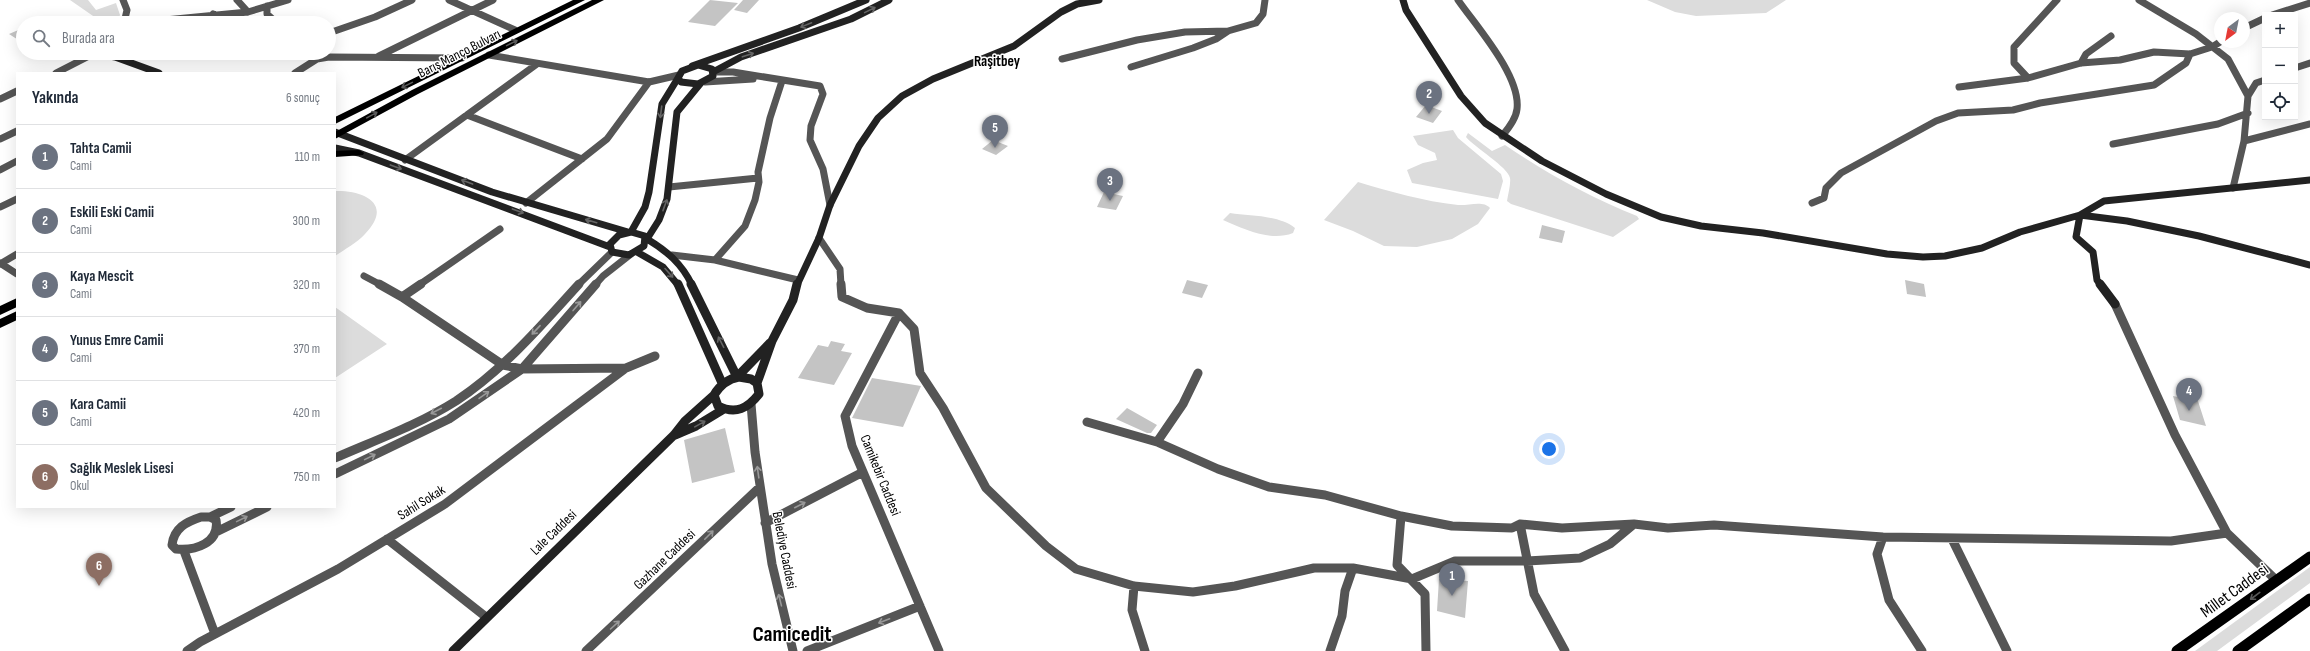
<!DOCTYPE html>
<html lang="tr">
<meta charset="utf-8">
<style>
:root{--surface:#fff;--page:#f6f6f7;--text:#1f2937;--muted:#747a83;--line:#e0e1e3;--accent:#000}
body{margin:0;font-family:"Sofia Sans Condensed",sans-serif;background:var(--page);color:var(--text)}
.controls{position:absolute;right:12px;top:12px;display:grid;overflow:hidden;border-radius:0px;box-shadow:0 4px 16px #0002}
.controls button{width:36px;height:36px;display:grid;place-items:center;padding:0;border:0;border-bottom:1px solid var(--line);background:var(--surface);color:var(--text);font:20px sans-serif}
.compass{position:absolute;left:2214px;top:12px;width:36px;height:36px;border-radius:50%;background:var(--surface);box-shadow:0 4px 16px #0002;rotate:212deg}
.you{position:absolute;left:1549px;top:449px;width:14px;height:14px;margin:-10px;border:3px solid #fff;border-radius:50%;background:#1a73e8;box-shadow:0 0 0 6px #1a73e833}
.badge{display:grid;place-items:center;width:26px;height:26px;border-radius:50%;background:var(--accent);color:#fff;font-size:13px;font-weight:700}
.pin{position:absolute;translate:-50% -33px;filter:drop-shadow(0 1px 2px #0008)}
.pin::after{content:'';position:absolute;top:21px;width:14px;height:12px;background:inherit;clip-path:polygon(0 0,100% 0,50% 100%)}
.list{margin:0;padding:0;list-style:none}
h2{display:flex;justify-content:space-between;align-items:center;height:52px;margin:0;padding:0 16px;font-size:17px}
h2 small{font-size:13px;font-weight:400;color:var(--muted)}
.list li{display:grid;grid-template-columns:26px 1fr auto;gap:12px;align-items:center;box-sizing:border-box;height:64px;padding:0 16px;border-top:1px solid var(--line)}
.list b{display:block;font-size:15px;white-space:nowrap}
.list p{margin:0;font-size:13px;white-space:nowrap;color:var(--muted)}
.list em{font-size:13px;font-style:normal;color:var(--muted)}
.icon{flex:none;width:22px;height:22px;fill:none;stroke:currentColor;stroke-width:2;stroke-linecap:round;stroke-linejoin:round}
.map{position:relative;flex:none;width:2310px;height:651px;overflow:hidden}
.search{position:absolute;background:var(--surface);box-shadow:0 4px 16px #0002;left:16px;top:16px;width:320px;height:44px;display:flex;align-items:center;gap:10px;box-sizing:border-box;padding:0 14px;border-radius:22px;color:var(--muted);font-size:15px}
.panel{position:absolute;background:var(--surface);box-shadow:0 4px 16px #0002;left:16px;top:72px;width:320px;height:436px;border-radius:0px}
.map>svg:first-child{display:block}
.green{fill:#dcdcdc}
.building{fill:#c4c4c4}
.lines{fill:none;stroke-linecap:round;stroke-linejoin:round}
.street-far1{stroke:#555;stroke-width:7}
.street{stroke:#555;stroke-width:9}
.secondary-far1{stroke:#222;stroke-width:7}
.secondary{stroke:#222;stroke-width:9}
.primary{stroke:#000;stroke-width:11}
.highway{fill:#000;fill-rule:evenodd}
.oneway{stroke:#646464}
.oneway2{stroke:#595959}
.oneway3{stroke:#999}
.labels{text-anchor:middle;stroke-width:3;stroke-linejoin:round;paint-order:stroke}
.street-label{font-size:14px;fill:#000;stroke:#fff}
.far-district-label{font-size:15px;font-weight:bold;fill:#000;stroke:#fff}
.near-street-label{font-size:17px;fill:#000;stroke:#fff}
.near-district-label{font-size:22px;font-weight:bold;fill:#000;stroke:#fff}
</style>
<div class="map">
<svg width="2310" height="651" viewBox="0 0 2310 651">
<rect width="100%" height="100%" fill="#fff"/>
<path class="green" d="M70 0H88L96 10 116 3 120 15 116 23H87L96 18Z
M1647 0H1786L1766 13 1696 16 1675 12Z
M1453 130 1458 138 1501 174 1503 181 1498 199 1412 183 1407 170 1423 163 1437 160 1435 153 1418 145 1413 136Z
M1468 133 1492 151 1505 145C1546 173 1591 198 1637 216L1639 219 1613 237 1511 204 1507 201C1508 194 1511 184 1510 178 1508 167 1474 147 1466 137Z
M1358 182C1391 192 1423 201 1458 205 1468 206 1483 200 1490 208L1478 224 1452 239 1417 247 1384 246 1353 231 1324 220Z
M335 191C364 190 394 204 365 234 357 243 345 249 335 256Z
M1230 213C1250 216 1279 215 1295 228L1293 233C1270 242 1244 229 1223 220Z
M335 307 387 344 335 378Z
M2310 567V583L2217 651H2195Z"/>
<path class="building" d="M710 0 738 3 715 26 688 22Z
M743 0H759L747 13 734 10Z
M23 28V43L9 34Z
M1426 105 1442 111 1433 123 1416 117Z
M993 140 1008 146 996 155 982 149Z
M1104 192 1123 196 1116 210 1097 207Z
M1542 225 1565 231 1562 243 1539 238Z
M1187 280 1208 285 1202 298 1182 293Z
M1905 280 1924 284 1926 297 1907 294Z
M831 341 845 344 841 351 852 353 834 385 798 378 818 345 828 347Z
M872 378 921 386 903 427 852 418Z
M2173 396 2198 401 2206 426 2180 420Z
M1127 408 1157 425 1151 433H1147L1116 419Z
M725 428 735 472 692 483 684 440Z
M1439 579 1468 581 1465 618 1437 611Z"/>
<g class="lines">
<path class="street-far1" d="M123 0 127 10 124 23
M237 0 248 12
M449 0 515 30
M1458 0C1476 26 1521 76 1517 109 1516 119 1508 129 1502 136
M2139 0 2196 34 2228 59 2248 96
M267 6V14L277 23
M213 14 226 23
M2272 15 2310 3
M134 23 248 12 288 0
M2244 28 2265 18
M329 33 375 17 412 0
M301 53 317 59 329 57 462 58
M489 55 649 82 679 75
M379 56 493 0
M1062 59 1137 40 1185 32 1228 31
M2081 63 2086 54 2111 36
M1131 67 1193 48 1216 39 1228 31 1256 23 1263 14 1265 0
M2295 68 2310 63
M713 72H733L820 86 823 94 811 126 810 140 823 169 830 205
M56 73 95 53
M295 73 317 59 314 57
M2028 78 2014 63V47L2057 0
M705 82 753 79
M1959 87 2028 78 2081 63 2120 60 2154 52 2190 54 2212 47 2220 42
M0 99 17 91
M467 115 582 159
M0 139 17 131
M2244 141 2310 124
M2113 144 2218 124 2248 113
M405 160 537 64
M0 170 17 161
M669 187 758 178
M2233 188 2244 141 2248 96 2256 83 2265 80
M526 203 607 139 649 82
M1812 203 1824 198 1826 188 1841 173 1936 121 1958 113 2013 110 2040 103 2154 85 2186 63 2190 54
M0 207 17 199
M819 238 840 269 841 285
M672 255 715 260 798 280
M715 260 745 226 755 200 759 182 758 172 770 118 782 81
M0 263 17 274
M0 264 17 254
M364 276 381 285
M419 285 500 229
M578 285 612 252
M595 285 603 276 631 254"/>
<path class="street" d="M379 284 402 297 503 365 522 369 626 368
M841 284 842 297 867 308 899 313 914 329 920 373 943 408 986 488 1046 546 1076 569 1134 586 1193 592 1235 586 1314 568H1353L1412 579 1455 561H1527L1580 558 1610 544 1634 524
M402 297 421 284
M2115 304 2175 435 2227 533 2276 580
M899 313 845 416 852 446 939 651
M751 404 755 452 772 564 793 651
M1087 422 1157 442 1218 469 1269 487 1325 495 1401 516 1452 526 1512 528 1520 524 1562 528 1634 524 1668 528 1714 525 1883 537 2171 541 2227 533
M1157 442 1183 404 1198 373
M335 458C376 440 418 425 456 401 504 369 541 326 579 284
M335 474 449 419 522 369 596 284
M1401 516 1397 565 1425 594 1426 651
M201 517H210L216 520C220 543 195 551 176 549L172 545C174 528 186 522 201 517Z
M210 517 231 507
M765 523 863 472
M1520 524 1534 594 1565 651
M216 532 267 507
M1883 537 1877 554 1889 600 1922 651
M387 539 486 617
M1952 539 2007 651
M184 551 215 634
M1134 586 1132 610 1145 651
M187 651 200 642 338 569 445 504 626 368 655 356
M586 651 760 487
M807 651 920 606
M1330 651 1342 616 1345 591 1353 568"/>
<path class="secondary-far1" d="M1403 0 1406 10 1461 96 1485 123 1542 161 1606 194 1661 217 1701 226 1763 233 1887 254 1923 257 1945 256 1982 248 2020 232 2080 215 2127 221 2199 236 2310 265
M95 53 115 57 159 73
M698 65 712 69 713 76 698 84 681 82 678 78 682 71Z
M692 66 799 28 866 0
M713 72 741 57 851 19 889 0
M335 132 492 192 628 232
M335 148 359 153 610 247
M631 232 645 207 649 192 662 104 678 78
M631 232 645 236 644 246 629 255 612 252 610 244 619 235Z
M637 252 663 267 678 285
M692 285C682 264 667 251 647 239L659 220 667 199 677 112 700 84
M797 285 819 238 830 205 859 146 878 118 902 96 933 79 1014 46 1061 12 1077 4 1099 0
M2101 285 2097 280 2093 252 2076 237 2080 215 2104 201 2310 180"/>
<path class="secondary" d="M678 284 722 383
M691 284 737 377 770 343
M2100 284 2115 304
M739 377 751 379 757 383 759 394C748 408 736 415 718 406L714 395C720 385 727 379 739 377Z
M757 383 772 341 793 300 797 284
M675 435 696 426 724 409
M453 651 674 435 685 421 714 395"/>
<path class="primary" d="M2177 651 2310 557
M2238 651 2310 599"/>
<path class="highway" d="M573 0H585L335 124V117Z
M592 0H604L418 94 335 139V132L412 90Z
M359 150 364 153 363 155 335 157V151Z
M17 298V307L0 315V306Z
M17 311V320L0 328V319Z"/>
</g>
<defs><path id="oneway-shaft" d="M-6 0H5M1.5-3L5.5 0L1.5 3" fill="none" stroke-width="1.6" stroke-linecap="round" stroke-linejoin="round"/></defs>
<g class="oneway">
<use href="#oneway-shaft" transform="translate(870 10) rotate(-26)"/>
<use href="#oneway-shaft" transform="translate(806 25) rotate(158)"/>
<use href="#oneway-shaft" transform="translate(748 55) rotate(-18)"/>
<use href="#oneway-shaft" transform="translate(661 112) rotate(97)"/>
<use href="#oneway-shaft" transform="translate(396 167) rotate(20)"/>
<use href="#oneway-shaft" transform="translate(467 182) rotate(-160)"/>
<use href="#oneway-shaft" transform="translate(665 205) rotate(-70)"/>
<use href="#oneway-shaft" transform="translate(518 211) rotate(20)"/>
<use href="#oneway-shaft" transform="translate(591 221) rotate(-164)"/>
<use href="#oneway-shaft" transform="translate(669 273) rotate(48)"/>
<use href="#oneway-shaft" transform="translate(721 342) rotate(-117)"/>
<use href="#oneway-shaft" transform="translate(700 424) rotate(-29)"/>
</g>
<g class="oneway2">
<use href="#oneway-shaft" transform="translate(512 43) rotate(-26)"/>
<use href="#oneway-shaft" transform="translate(407 85) rotate(154)"/>
<use href="#oneway-shaft" transform="translate(372 115) rotate(-29)"/>
<use href="#oneway-shaft" transform="translate(2255 596) rotate(143)"/>
</g>
<g class="oneway3">
<use href="#oneway-shaft" transform="translate(577 306) rotate(-49)"/>
<use href="#oneway-shaft" transform="translate(536 330) rotate(133)"/>
<use href="#oneway-shaft" transform="translate(484 395) rotate(-35)"/>
<use href="#oneway-shaft" transform="translate(436 411) rotate(153)"/>
<use href="#oneway-shaft" transform="translate(370 457) rotate(-26)"/>
<use href="#oneway-shaft" transform="translate(758 472) rotate(-98)"/>
<use href="#oneway-shaft" transform="translate(800 505) rotate(-27)"/>
<use href="#oneway-shaft" transform="translate(242 519) rotate(-26)"/>
<use href="#oneway-shaft" transform="translate(709 535) rotate(-45)"/>
<use href="#oneway-shaft" transform="translate(780 600) rotate(-104)"/>
<use href="#oneway-shaft" transform="translate(884 621) rotate(159)"/>
<use href="#oneway-shaft" transform="translate(615 625) rotate(-42)"/>
</g>
<g class="labels">
<g class="street-label">
<text transform="translate(459 53) rotate(-27)" y="5">Barış Manço Bulvarı</text>
<text transform="translate(881 475) rotate(68)" y="5">Camikebir Caddesi</text>
<text transform="translate(421 502) rotate(-32)" y="5">Sahil Sokak</text>
<text transform="translate(553 532) rotate(-44)" y="5">Lale Caddesi</text>
<text transform="translate(785 550) rotate(79)" y="5">Belediye Caddesi</text>
<text transform="translate(664 559) rotate(-44)" y="5">Gazhane Caddesi</text>
</g>
<g class="far-district-label">
<text x="997" y="66">Raşitbey</text>
</g>
<g class="near-street-label">
<text transform="translate(2234 590) rotate(-36)" y="6">Millet Caddesi</text>
</g>
<g class="near-district-label">
<text x="792" y="641">Camicedit</text>
</g>
</g>
</svg>
<div class="controls">
<button>+</button>
<button>−</button>
<button><svg class="icon" aria-label="locate" viewBox="0 0 24 24"><circle cx="12" cy="12" r="6"/><path d="M12 2v4M12 18v4M2 12h4M18 12h4"/></svg></button>
</div>
<svg class="compass" viewBox="-18 -18 36 36"><path d="M0-13l5 13h-10z" fill="#e53935"/><path d="M0 13l5-13h-10z" fill="#747a83"/></svg>
<div class="you"></div>
<div class="pin badge" style="left:1452px;top:596px;background:#6b7280">1</div>
<div class="pin badge" style="left:1429px;top:114px;background:#6b7280">2</div>
<div class="pin badge" style="left:1110px;top:201px;background:#6b7280">3</div>
<div class="pin badge" style="left:2189px;top:411px;background:#6b7280">4</div>
<div class="pin badge" style="left:995px;top:148px;background:#6b7280">5</div>
<div class="pin badge" style="left:99px;top:586px;background:#8d6e63">6</div>
<div class="search"><svg class="icon" aria-label="search" viewBox="0 0 24 24"><circle cx="10" cy="10" r="6"/><path d="M15 15l6 6"/></svg>Burada ara</div>
<section class="panel">
<h2>Yakında<small>6 sonuç</small></h2>
<ul class="list">
<li><span class="badge" style="background:#6b7280">1</span><div><b>Tahta Camii</b><p>Cami</p></div><em>110 m</em></li>
<li><span class="badge" style="background:#6b7280">2</span><div><b>Eskili Eski Camii</b><p>Cami</p></div><em>300 m</em></li>
<li><span class="badge" style="background:#6b7280">3</span><div><b>Kaya Mescit</b><p>Cami</p></div><em>320 m</em></li>
<li><span class="badge" style="background:#6b7280">4</span><div><b>Yunus Emre Camii</b><p>Cami</p></div><em>370 m</em></li>
<li><span class="badge" style="background:#6b7280">5</span><div><b>Kara Camii</b><p>Cami</p></div><em>420 m</em></li>
<li><span class="badge" style="background:#8d6e63">6</span><div><b>Sağlık Meslek Lisesi</b><p>Okul</p></div><em>750 m</em></li>
</ul>
</section>
</div>
